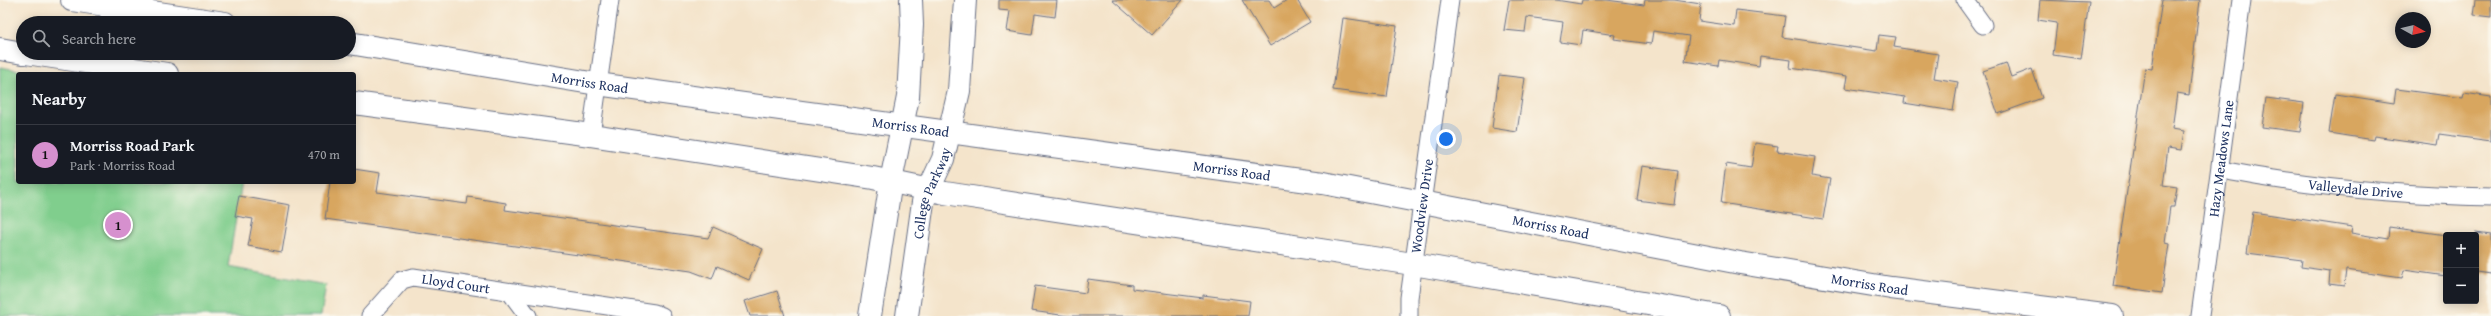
<!DOCTYPE html>
<meta charset="utf-8">
<style>
:root{--surface:#171b24;--page:#20242c;--text:#f1f3f6;--muted:#9ea1a6;--line:#363941;--accent:#d690ce}
body{margin:0;font-family:"Gentium Book Plus",serif;background:var(--page);color:var(--text)}
.controls{position:absolute;right:12px;bottom:12px;display:grid;overflow:hidden;border-radius:4px;box-shadow:0 2px 10px #0003}
.controls button{width:36px;height:36px;display:grid;place-items:center;padding:0;border:0;border-bottom:1px solid var(--line);background:var(--surface);color:var(--text);font:20px sans-serif}
.compass{position:absolute;left:2395px;top:12px;width:36px;height:36px;border-radius:50%;background:var(--surface);box-shadow:0 2px 10px #0003;rotate:98deg}
.you{position:absolute;left:1446px;top:139px;width:14px;height:14px;margin:-10px;border:3px solid #fff;border-radius:50%;background:#1a73e8;box-shadow:0 0 0 6px #1a73e833}
.badge{display:grid;place-items:center;width:26px;height:26px;border-radius:50%;background:var(--accent);color:#111;font-size:13px;font-weight:700}
.pin{position:absolute;translate:-50% -50%;border:2px solid #fff;box-shadow:0 1px 4px #0006}
.list{margin:0;padding:0;list-style:none}
h2{display:flex;justify-content:space-between;align-items:center;height:52px;margin:0;padding:0 16px;font-size:17px}
h2 small{font-size:13px;font-weight:400;color:var(--muted)}
.list li{display:grid;grid-template-columns:26px 1fr auto;gap:12px;align-items:center;box-sizing:border-box;height:60px;padding:0 16px;border-top:1px solid var(--line)}
.list b{display:block;font-size:15px;white-space:nowrap}
.list p{margin:0;font-size:13px;white-space:nowrap;color:var(--muted)}
.list em{font-size:13px;font-style:normal;color:var(--muted)}
.icon{flex:none;width:22px;height:22px;fill:none;stroke:currentColor;stroke-width:2;stroke-linecap:round;stroke-linejoin:round}
.map{position:relative;flex:none;width:2491px;height:316px;overflow:hidden}
.search{position:absolute;background:var(--surface);box-shadow:0 2px 10px #0003;left:16px;top:16px;width:340px;height:44px;display:flex;align-items:center;gap:10px;box-sizing:border-box;padding:0 14px;border-radius:22px;color:var(--muted);font-size:15px}
.panel{position:absolute;background:var(--surface);box-shadow:0 2px 10px #0003;left:16px;top:72px;width:340px;height:112px;border-radius:4px}
.map>svg:first-child{display:block}
.green{fill:#80ce8d;stroke:#4e7e76}
.building{fill:#d8a65f}
.lines{fill:none;stroke-linecap:round;stroke-linejoin:round}
.minor-casing{stroke:#676e84;stroke-width:19}
.secondary-casing{stroke:#676e84;stroke-width:24}
.minor{stroke:#fff;stroke-width:17}
.secondary{stroke:#fff;stroke-width:22}
.labels{text-anchor:middle;stroke-width:4;stroke-linejoin:round;paint-order:stroke}
.street-label{font-size:14px;fill:#1b2f5e;stroke:#fbf7ec}
</style>
<div class="map">
<svg width="2491" height="316" viewBox="0 0 2491 316">
<rect width="100%" height="100%" fill="#fbf7ec"/>
<filter id="ink" filterUnits="userSpaceOnUse"><feTurbulence type="fractalNoise" baseFrequency=".025" numOctaves="2"/><feDisplacementMap in="SourceGraphic" scale="8" xChannelSelector="R" yChannelSelector="G"/><feConvolveMatrix kernelMatrix="1 2 1 2 8 2 1 2 1" color-interpolation-filters="sRGB"/></filter>
<filter id="wash" filterUnits="userSpaceOnUse"><feTurbulence type="fractalNoise" baseFrequency=".012" numOctaves="4" result="noise"/><feDisplacementMap in="SourceGraphic" scale="16" xChannelSelector="R" yChannelSelector="G"/><feGaussianBlur stdDeviation="0.9" result="paint"/><feColorMatrix in="noise" values="0 0 0 0 0 0 0 0 0 0 0 0 0 0 0 0 0 1.4 0 .05"/><feComposite in="paint" operator="in"/></filter>
<g filter="url(#wash)">
<rect width="100%" height="100%" fill="#f4e4cb"/>
<path class="green" d="M0 67 42 74H18V182H242L228 267 326 285 321 316H0Z"/>
<g id="blocks">
<path class="building" d="M999 0H1057L1055 17 1035 14 1032 35 1007 31 1010 11 999 10Z
M1112 0H1183L1152 35Z
M1242 0H1269L1274 8 1287 0H1297L1310 22 1270 46Z
M1509 0H1556L1581 4 1582 0H1607L1644 5 1645 0H1674L1701 4 1699 21 1734 26 1736 10 1785 16 1782 37 1877 51 1879 35 1896 37 1894 47 1938 54 1934 78 1958 82 1953 111 1904 103 1905 97 1845 88 1847 76 1790 68 1791 60 1760 56 1759 66 1719 60 1718 66 1685 61 1689 36 1653 31 1651 44 1614 39 1615 35 1583 30 1581 45 1560 42 1563 22 1527 17 1525 32 1504 30Z
M2040 0 2089 2 2081 59 2053 55 2057 23 2038 20Z
M2162 0H2200L2189 95 2177 93 2172 129 2184 131 2181 150 2168 148 2163 185 2177 187 2174 207H2170L2165 243 2169 244 2162 293 2113 286 2145 68 2152 69Z
M2476 0H2491V17L2474 15Z
M1343 18 1397 26 1387 97 1333 90Z
M2006 63 2011 77 2032 69 2042 98 1998 114 1983 71Z
M1499 75 1525 78 1517 132 1492 128Z
M2396 89 2463 98 2464 93 2491 97V141L2439 134 2437 145 2374 136 2373 140 2329 133 2335 94 2394 103Z
M2266 98 2304 103 2300 132 2262 127Z
M1755 143 1778 146 1777 151 1815 157 1812 176 1830 179 1823 219 1721 203 1726 164 1751 168Z
M1642 166 1678 171 1674 205 1637 200Z
M354 169 380 173 377 192 467 204 468 197 506 203 505 210 708 238 713 227 763 249 749 280 717 266 712 279 691 271 325 219 330 182H354Z
M239 196 290 205 282 252 248 246 253 219 235 216Z
M2253 212 2352 227 2351 233 2388 239 2389 227 2446 235V276L2404 270 2402 278 2346 270 2344 286 2329 284 2330 271 2301 267 2302 260 2247 253Z
M2476 233 2491 235V274L2476 272Z
M1088 279 1132 285V289L1203 298V295L1250 301 1248 316H1068L1031 311 1035 286 1086 293Z
M777 291 785 316H750L745 301Z"/>
</g>
</g>
<g filter="url(#ink)">
<use href="#blocks" fill-opacity="0" stroke="#676e84" stroke-width="1"/>
<g class="lines">
<defs>
<g id="minor">
<path d="M1965 0 1983 25"/>
<path d="M108 23 111 0"/>
<path d="M591 135 610 0"/>
<path id="s1" d="M2221 170C2310 187 2400 195 2491 197"/>
<path d="M510 292 528 316"/>
<path id="s2" d="M370 316 402 280 413 277 654 313 662 316"/>
<path id="s3" d="M1409 316V298L1450 0"/>
<path id="s4" d="M2200 316 2242 0"/>
</g>
<g id="secondary">
<path d="M72 0 225 23"/>
<path id="s5" d="M349 43 597 84 1323 183 1740 263 1891 288 2112 316"/>
<path d="M0 49 23 53"/>
<path d="M26 53 167 74"/>
<path d="M354 103 591 135 873 178 945 193 1413 264 1719 316"/>
<path d="M870 316 891 181 908 97 912 25 911 0"/>
<path id="s6" d="M907 316 923 202 943 159 959 91 965 0"/>
</g>
</defs>
<use href="#minor" class="minor-casing"/>
<use href="#secondary" class="secondary-casing"/>
<use href="#minor" class="minor"/>
<use href="#secondary" class="secondary"/>
</g>
</g>
<g class="labels">
<g class="street-label">
<text dy="5" stroke="none"><textPath href="#s5" startOffset="244">Morriss Road</textPath></text>
<text dy="5" stroke="none"><textPath href="#s5" startOffset="568">Morriss Road</textPath></text>
<text dy="5" stroke="none"><textPath href="#s4" startOffset="159">Hazy Meadows Lane</textPath></text>
<text dy="5" stroke="none"><textPath href="#s5" startOffset="892">Morriss Road</textPath></text>
<text dy="5" stroke="none"><textPath href="#s1" startOffset="136">Valleydale Drive</textPath></text>
<text dy="5" stroke="none"><textPath href="#s6" startOffset="126">College Parkway</textPath></text>
<text dy="5" stroke="none"><textPath href="#s3" startOffset="111">Woodview Drive</textPath></text>
<text dy="5" stroke="none"><textPath href="#s5" startOffset="1216">Morriss Road</textPath></text>
<text dy="5" stroke="none"><textPath href="#s2" startOffset="103">Lloyd Court</textPath></text>
<text dy="5" stroke="none"><textPath href="#s5" startOffset="1540">Morriss Road</textPath></text>
</g>
</g>
</svg>
<div class="controls">
<button>+</button>
<button>−</button>
</div>
<svg class="compass" viewBox="-18 -18 36 36"><path d="M0-13l5 13h-10z" fill="#e53935"/><path d="M0 13l5-13h-10z" fill="#9ea1a6"/></svg>
<div class="you"></div>
<div class="pin badge" style="left:118px;top:225px">1</div>
<div class="search"><svg class="icon" aria-label="search" viewBox="0 0 24 24"><circle cx="10" cy="10" r="6"/><path d="M15 15l6 6"/></svg>Search here</div>
<section class="panel">
<h2>Nearby<small></small></h2>
<ul class="list">
<li><span class="badge">1</span><div><b>Morriss Road Park</b><p>Park · Morriss Road</p></div><em>470 m</em></li>
</ul>
</section>
</div>
